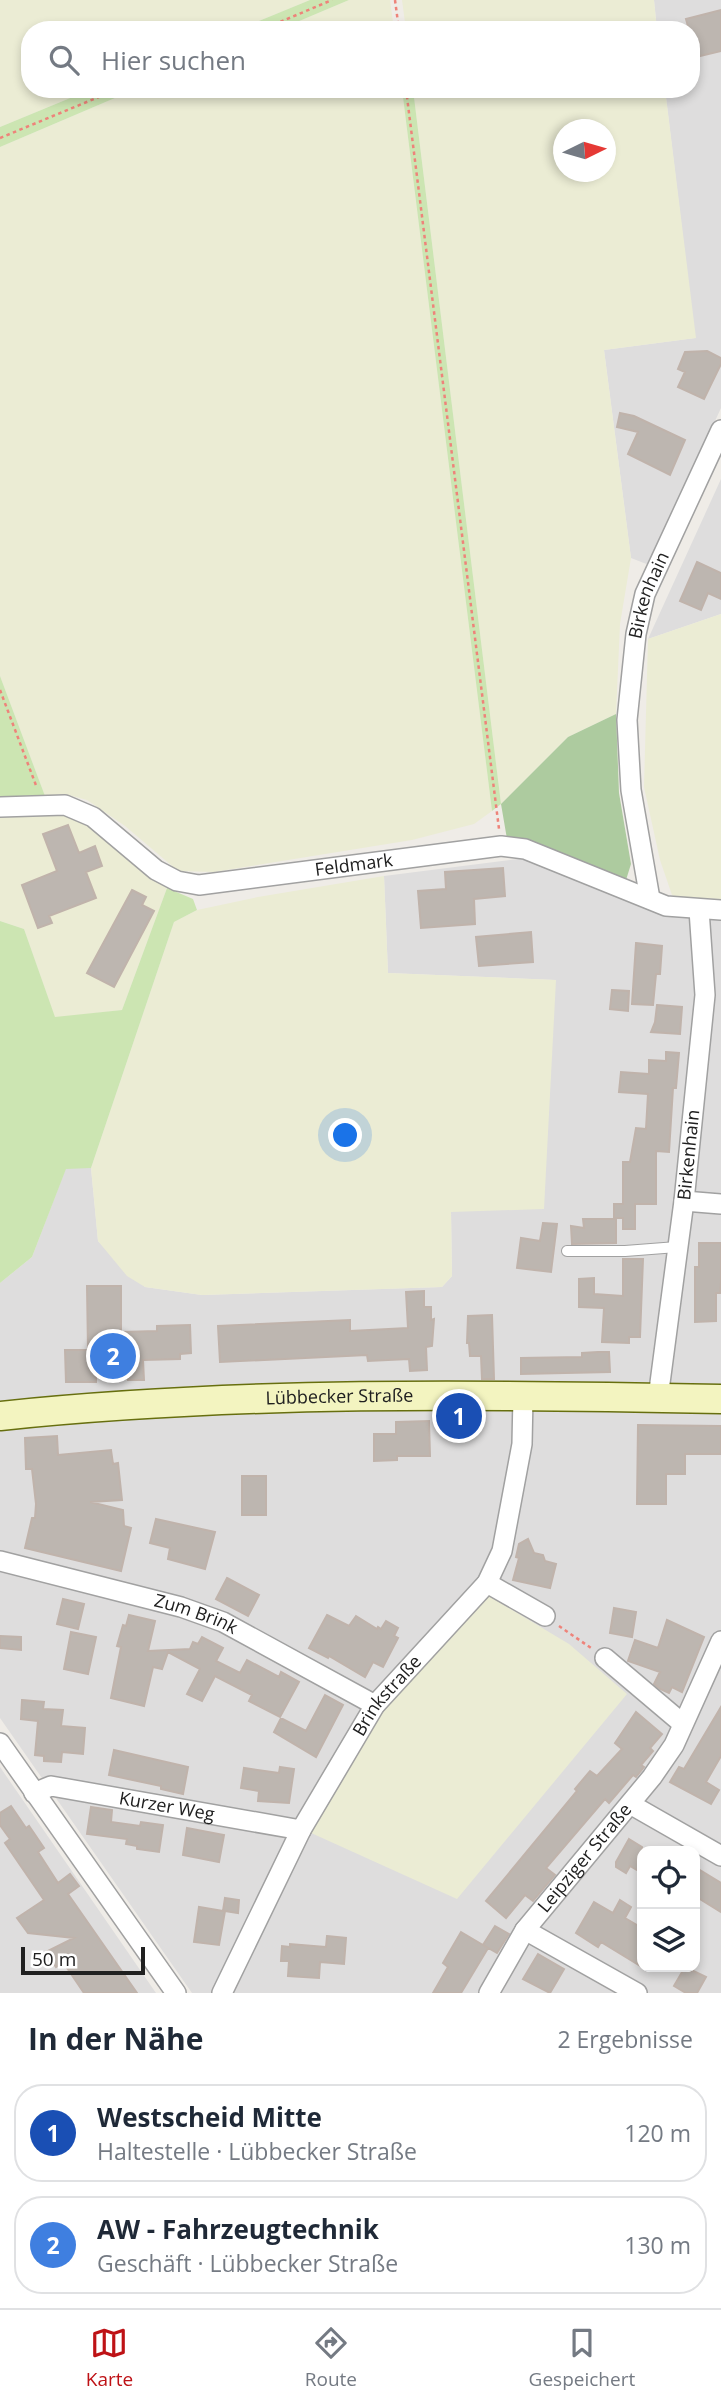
<!DOCTYPE html>
<html lang="de">
<meta charset="utf-8">
<style>
:root{--surface:#fff;--page:#f2f2f3;--text:#1f2937;--muted:#747a83;--line:#e0e1e3;--accent:#be1216}
body{margin:0;font-family:"Open Sans",sans-serif;background:var(--page);color:var(--text)}
.controls{position:absolute;right:21px;bottom:21px;display:grid;overflow:hidden;border-radius:14px;box-shadow:0 4px 10px #0003}
.controls button{width:63px;height:63px;display:grid;place-items:center;padding:0;border:0;border-bottom:2px solid var(--line);background:var(--surface);color:var(--text);font:35px sans-serif}
.compass{position:absolute;left:553px;top:119px;width:63px;height:63px;border-radius:50%;background:var(--surface);box-shadow:0 4px 10px #0003;rotate:85deg}
.scale{position:absolute;left:21px;bottom:18px;width:124px;box-sizing:border-box;padding-left:7px;border:4px solid #202020;border-top:0;font-size:19px;line-height:24px;white-space:nowrap;color:#202020;-webkit-text-stroke:5px #fff;paint-order:stroke}
.you{position:absolute;left:346px;top:1136px;width:24px;height:24px;margin:-18px;border:5px solid #fff;border-radius:50%;background:#1a73e8;box-shadow:0 0 0 10px #1a73e833}
.badge{display:grid;place-items:center;width:46px;height:46px;border-radius:50%;background:var(--accent);color:#fff;font-size:23px;font-weight:700}
.pin{position:absolute;translate:-50% -50%;border:4px solid #fff;box-shadow:0 2px 7px #0006}
.list{margin:0;padding:0;list-style:none}
h2{display:flex;justify-content:space-between;align-items:center;height:91px;margin:0;padding:0 28px;font-size:30px}
h2 small{font-size:23px;font-weight:400;color:var(--muted)}
.list li{display:grid;grid-template-columns:46px 1fr auto;gap:21px;align-items:center;box-sizing:border-box;height:98px;margin:0 14px 14px;padding:0 14px;border:2px solid var(--line);border-radius:28px}
.list b{display:block;font-size:26px;white-space:nowrap}
.list p{margin:0;font-size:23px;white-space:nowrap;color:var(--muted)}
.list em{font-size:23px;font-style:normal;color:var(--muted)}
.icon{flex:none;width:38px;height:38px;fill:none;stroke:currentColor;stroke-width:2;stroke-linecap:round;stroke-linejoin:round}
.map{position:relative;flex:none;width:721px;height:1993px;overflow:hidden}
.search{position:absolute;background:var(--surface);box-shadow:0 4px 10px #0003;left:21px;right:21px;top:21px;height:77px;display:flex;align-items:center;gap:18px;box-sizing:border-box;padding:0 24px;border-radius:28px;color:var(--muted);font-size:26px}
.sheet{height:315px;background:var(--surface)}
nav{display:flex;justify-content:space-around;align-items:center;box-sizing:border-box;height:98px;border-top:2px solid var(--line);background:var(--surface);font-size:19px;color:var(--muted)}
nav a{display:grid;justify-items:center;gap:4px}
nav .on{color:var(--accent)}
.map>svg:first-child{display:block}
.residential{fill:#dedddd;fill-rule:evenodd}
.farmland{fill:#ebecd4;fill-rule:evenodd}
.grass{fill:#cce5b2}
.forest{fill:#adcb9f}
.building{fill:#bdb6b0;stroke:#c0b3ab;stroke-width:2}
.lines{fill:none;stroke-linecap:round;stroke-linejoin:round}
.service-casing{stroke:#a1a1a1;stroke-width:12}
.minor-casing{stroke:#a1a1a1;stroke-width:22}
.secondary-casing{stroke:#676f0f;stroke-width:31}
.path{stroke:#ee837a;stroke-width:2.5;stroke-dasharray:3.5 3.5;stroke-linecap:butt}
.service{stroke:#fff;stroke-width:10}
.minor{stroke:#fff;stroke-width:19}
.secondary{stroke:#f3f4c0;stroke-width:28}
.labels{text-anchor:middle;stroke-width:6;stroke-linejoin:round;paint-order:stroke}
.street-label{font-size:18px;fill:#202020;stroke:#fff}
</style>
<div class="map">
<svg width="721" height="1993" viewBox="0 0 721 1993">
<rect width="100%" height="100%" fill="#efece7"/>
<path class="residential" d="M654 0H721V408L649 565 631 558 604 350 695 338 665 89H691V30H657Z
M721 479V614L648 639Z
M525 858 721 915V1993H192L0 1718V1283L32 1257 66 1168H91L98 1241 145 1287 202 1295 442 1287 452 1276 451 1212 555 980 388 973 384 876ZM642 1851H695V1967H642Z
M0 1767 156 1993H0Z"/>
<path class="farmland" d="M0 0H310L237 30H30V89H92L0 127Z
M349 0H390L394 30H278Z
M402 0H654L657 30H406Z
M136 89H402L492 811 474 824 412 840 214 872 178 871 125 826 87 800 65 794 45 796 0 676V147Z
M413 89H665L696 338 604 350 631 558 620 624 616 714 568 737 501 804ZM564 130H606V172H564Z
M721 614V899L679 897 672 895 660 860 644 787 648 639Z
M63 814 90 825 167 888 122 1010 55 1018 24 929 0 921V816Z
M384 876 388 973 556 980 544 1209 451 1212 452 1276 442 1287 202 1295 145 1287 127 1276 98 1241 91 1168 174 922 197 910 258 897Z
M487 1595 569 1644 627 1694 457 1899 309 1832 372 1718Z"/>
<path class="grass" d="M310 0H349L278 30H237Z
M92 89H136L0 147V127Z
M402 89H413L501 804 492 811Z
M0 676 45 796 0 799Z
M167 888 193 899 197 910 174 922 91 1168 66 1169 32 1257 0 1283V921L24 929 55 1017 122 1010Z"/>
<path class="forest" d="M616 714 619 793 631 864 626 880 507 839 501 804 568 737Z"/>
<path class="building" d="M721 10V51L696 57 691 30H689L686 19Z
M707 351 721 358V364L704 399 678 387 685 372 678 369 685 352Z
M620 413 634 416 685 440 670 475 628 454 638 432 617 427Z
M697 562 721 573V599L708 593 701 610 680 601Z
M68 825 79 853 95 846 102 866 86 872 96 898 49 916 52 923 38 928 22 885 57 871 43 834Z
M503 868 505 896 474 899 475 924 421 928 418 891 446 889 445 872Z
M132 890 146 897 142 905 154 911 114 987 87 973Z
M531 932 533 962 479 966 476 937Z
M636 943 662 946 660 974H656L653 1005 632 1004Z
M612 990 629 991 628 1011 610 1009Z
M657 1005 682 1007 680 1034 651 1032 655 1022Z
M666 1052 679 1053 676 1088H673L669 1152 656 1151V1204H635V1229H623V1218H614V1204H623V1162H630L636 1128 646 1129 648 1094 619 1092 621 1072 649 1074V1060L666 1061Z
M583 1219H616V1243L572 1244 571 1226 584 1228Z
M543 1223 557 1224 551 1272 517 1268 521 1238 540 1241Z
M699 1243H721V1282L720 1293H716V1321L695 1322V1267H699Z
M623 1259H643L640 1337H629V1343L602 1342 604 1308 579 1307V1279L594 1278V1294L623 1296Z
M87 1286H121V1332L157 1331V1326L190 1325 191 1353 180 1354V1359L143 1360 144 1380H128L127 1365 96 1366V1382H66L65 1350H88Z
M424 1291V1307H431V1320L434 1319 432 1346 426 1347 427 1370 410 1371 409 1359 368 1361 367 1355 220 1362 218 1326 350 1320V1331L408 1328 406 1292Z
M492 1315 494 1379H482L481 1356H470L469 1343H467L468 1316Z
M598 1352H609L610 1372 521 1374V1358L582 1357V1353Z
M429 1421 430 1456H397V1460L374 1461V1434H396V1422Z
M638 1425 721 1426V1454H685V1474H666V1504H637Z
M57 1436 58 1455 111 1450 113 1464 118 1463 122 1500 90 1502 123 1510 124 1526 131 1528 121 1571 25 1548 32 1518H35L36 1504 32 1469H26L25 1438Z
M242 1476H266V1515H242Z
M156 1519 215 1532 205 1569 168 1559 170 1548 150 1543Z
M528 1539 534 1553 543 1555 545 1561 556 1564 550 1588 513 1580 519 1558 516 1557 519 1544Z
M227 1578 259 1595 248 1616 216 1599Z
M63 1599 84 1604 78 1629 57 1624Z
M614 1608 636 1612 632 1637 610 1633Z
M129 1615 155 1621 148 1651 190 1649 193 1642 198 1644 202 1637 223 1648 216 1661 240 1673 247 1660 279 1677 281 1672 299 1682 280 1717 249 1701 252 1695 215 1676 202 1701 187 1694 200 1669 168 1652 162 1669 153 1667 144 1706 111 1698 121 1647 117 1646 123 1625 126 1626Z
M327 1615 349 1626 356 1616 377 1629 378 1627 381 1629 386 1621 398 1628 394 1636 398 1638 383 1667 373 1662 365 1677 329 1656 328 1658 309 1648Z
M667 1620 704 1637 682 1692 672 1687 669 1693 660 1689 654 1684 660 1672 628 1661 635 1640 658 1648Z
M71 1632 96 1637 88 1674 64 1669Z
M0 1636 21 1637V1650L0 1648Z
M325 1695 343 1705 316 1757 274 1732 281 1718 306 1731Z
M22 1700 44 1702 43 1709 63 1710 61 1726 85 1728 83 1754 62 1752 61 1762 44 1761V1756L35 1755 38 1721 21 1719Z
M721 1707V1756L706 1782 719 1790 711 1804 670 1782 679 1767 684 1769Z
M636 1712 662 1734 650 1748 653 1751 641 1765 644 1767 636 1777 633 1775 609 1803 605 1799 546 1868 555 1875 533 1901 525 1895 506 1918 486 1901 577 1791 575 1789 590 1771 597 1776 622 1749 615 1743Z
M114 1750 188 1767 183 1794 161 1789V1786L109 1775Z
M280 1767 294 1769 289 1803 258 1801 259 1791 241 1788 244 1768 279 1773Z
M11 1806 26 1828 29 1826 44 1848 38 1852 58 1883 70 1874 79 1886 68 1894 137 1993H84L63 1962 56 1967 46 1952 74 1938 28 1933 17 1918 44 1900 5 1843 10 1839 0 1825V1813Z
M91 1807 112 1810 111 1822 140 1826 141 1822 163 1825 159 1852 137 1849V1846L126 1844 127 1839 87 1834Z
M187 1828 224 1835 219 1862 183 1855Z
M629 1839 642 1847V1873L630 1866 626 1873 616 1867V1862Z
M695 1867 721 1883V1912L695 1896Z
M225 1898 239 1900 238 1913 225 1911 219 1945 194 1942 199 1907 223 1911Z
M620 1900 631 1907 625 1918 642 1928V1967L601 1942 598 1947 576 1933 594 1902 613 1913Z
M495 1926 509 1934 497 1953 483 1945Z
M461 1932 488 1948 461 1993H433L448 1967 443 1963Z
M327 1936 346 1938 344 1964 320 1962 319 1978 288 1976 289 1961H281L282 1946 290 1947V1944L326 1947Z
M538 1954 564 1969 550 1993 523 1979Z
M685 1967 706 1977 697 1993H686L674 1986Z"/>
<g class="lines">
<defs>
<path id="service" d="M567 1251H625L677 1247"/>
<g id="minor">
<path id="s1" d="M0 807 65 805 93 817 156 870 177 881 199 885 501 846 525 849 666 906 721 910"/>
<path id="s2" d="M650 899 631 790 627 720 636 634 645 594 721 430"/>
<path d="M684 1201 721 1204"/>
<path id="s3" d="M658 1398 684 1201 705 995 699 910"/>
<path id="s4" d="M0 1561 181 1607 223 1622 375 1705"/>
<path d="M487 1583 545 1616"/>
<path d="M605 1658 683 1724"/>
<path d="M0 1743 176 1993"/>
<path id="s5" d="M34 1793 51 1786 301 1830"/>
<path d="M630 1804 721 1856"/>
<path d="M525 1930 637 1993"/>
<path id="s6" d="M222 1993 301 1830 375 1705 487 1583 502 1551 522 1444 523 1397"/>
<path id="s7" d="M489 1993 525 1930 652 1777 674 1745 721 1641"/>
</g>
<g id="secondary">
<path id="s8" d="M0 1416C239 1391 481 1394 721 1399"/>
</g>
</defs>
<use href="#service" class="service-casing"/>
<use href="#minor" class="minor-casing"/>
<use href="#secondary" class="secondary-casing"/>
<path class="path" d="M395 0 399 30
M261 30 332 0
M406 89 499 829
M0 138 118 89
M0 690 37 788
M559 1626 591 1648"/>
<use href="#service" class="service"/>
<use href="#minor" class="minor"/>
<use href="#secondary" class="secondary"/>
</g>
<g class="labels">
<g class="street-label">
<text dy="6" stroke="none"><textPath href="#s2" startOffset="308">Birkenhain</textPath></text>
<text dy="6" stroke="none"><textPath href="#s1" startOffset="380">Feldmark</textPath></text>
<text dy="6" stroke="none"><textPath href="#s3" startOffset="245">Birkenhain</textPath></text>
<text dy="6" stroke="none"><textPath href="#s8" startOffset="340">Lübbecker Straße</textPath></text>
<text dy="6" stroke="none"><textPath href="#s4" startOffset="203">Zum Brink</textPath></text>
<text dy="6" stroke="none"><textPath href="#s6" startOffset="341">Brinkstraße</textPath></text>
<text dy="6" stroke="none"><textPath href="#s5" startOffset="136">Kurzer Weg</textPath></text>
<text dy="6" stroke="none"><textPath href="#s7" startOffset="166">Leipziger Straße</textPath></text>
</g>
</g>
</svg>
<div class="controls">
<button><svg class="icon" aria-label="locate" viewBox="0 0 24 24"><circle cx="12" cy="12" r="6"/><path d="M12 2v4M12 18v4M2 12h4M18 12h4"/></svg></button>
<button><svg class="icon" aria-label="layers" viewBox="0 0 24 24"><path d="M12 4l9 5-9 5-9-5zM3 14l9 5 9-5"/></svg></button>
</div>
<svg class="compass" viewBox="-18 -18 36 36"><path d="M0-13l5 13h-10z" fill="#e53935"/><path d="M0 13l5-13h-10z" fill="#747a83"/></svg>
<div class="scale">50 m</div>
<div class="you"></div>
<div class="pin badge" style="left:459px;top:1416px;background:#1a4fb4">1</div>
<div class="pin badge" style="left:113px;top:1356px;background:#3f7fe0">2</div>
<div class="search"><svg class="icon" aria-label="search" viewBox="0 0 24 24"><circle cx="10" cy="10" r="6"/><path d="M15 15l6 6"/></svg>Hier suchen</div>
</div>
<section class="sheet">
<h2>In der Nähe<small>2 Ergebnisse</small></h2>
<ul class="list">
<li><span class="badge" style="background:#1a4fb4">1</span><div><b>Westscheid Mitte</b><p>Haltestelle · Lübbecker Straße</p></div><em>120 m</em></li>
<li><span class="badge" style="background:#3f7fe0">2</span><div><b>AW - Fahrzeugtechnik</b><p>Geschäft · Lübbecker Straße</p></div><em>130 m</em></li>
</ul>
</section>
<nav>
<a class="on"><svg class="icon" aria-label="map" viewBox="0 0 24 24"><path d="M3 6l6-2 6 2 6-2v14l-6 2-6-2-6 2zM9 4v14M15 6v14"/></svg>Karte</a>
<a><svg class="icon" aria-label="directions" viewBox="0 0 24 24"><path d="M12 3l9 9-9 9-9-9zM9 14v-3h6M13 9l2 2-2 2"/></svg>Route</a>
<a><svg class="icon" aria-label="saved" viewBox="0 0 24 24"><path d="M7 4h10v16l-5-4-5 4z"/></svg>Gespeichert</a>
</nav>
